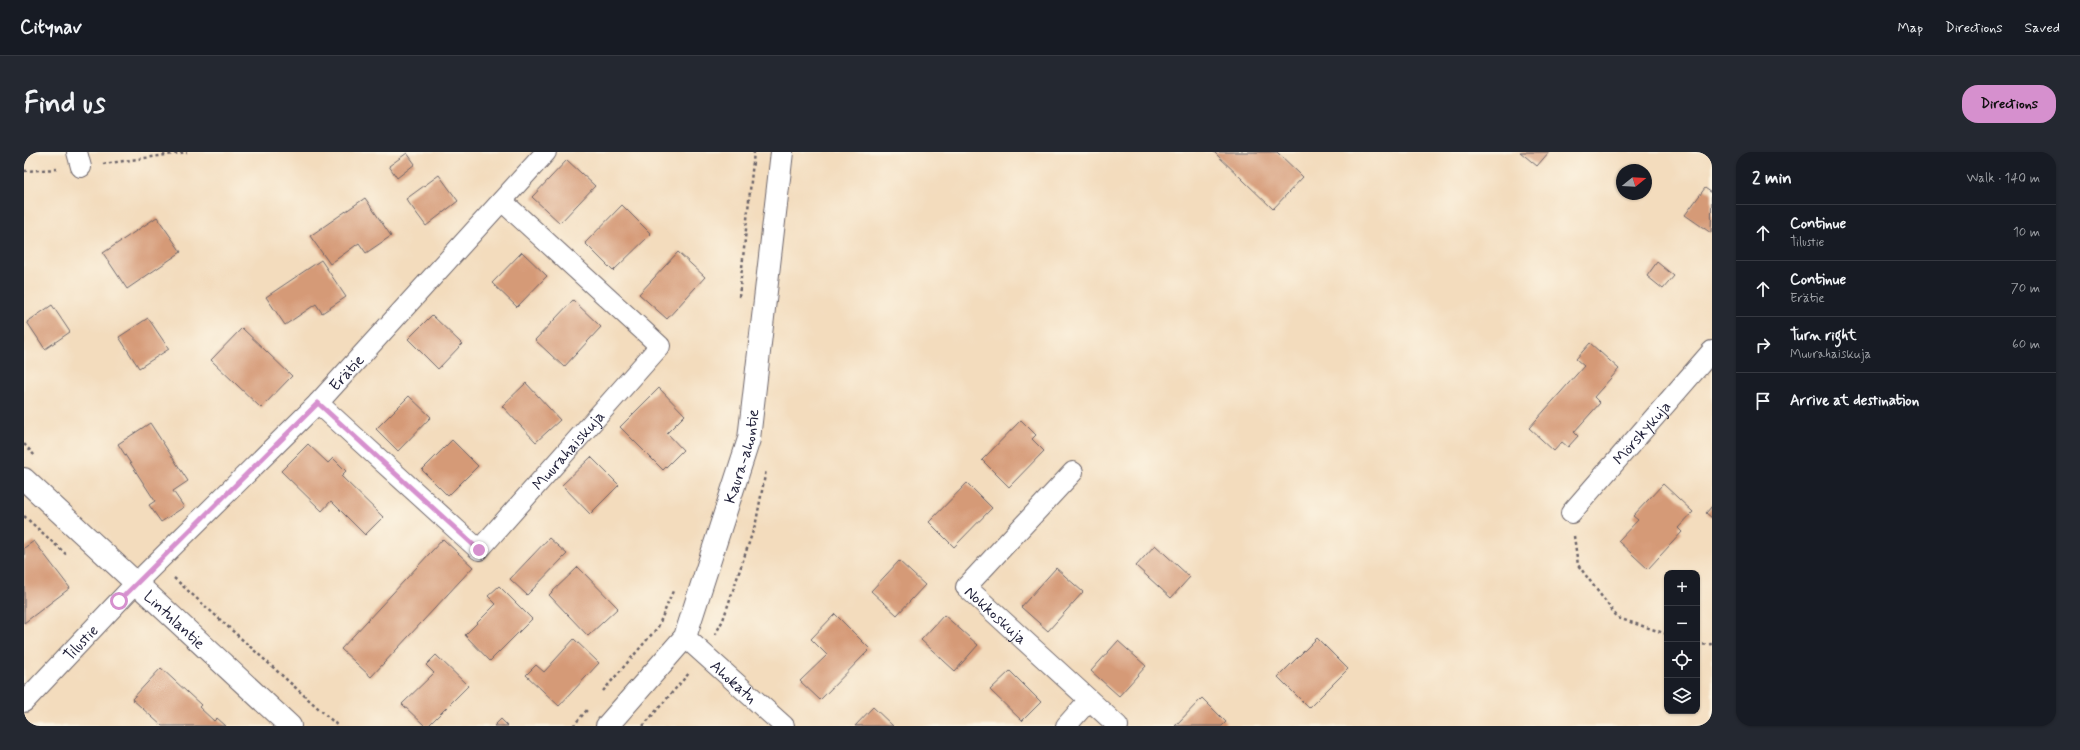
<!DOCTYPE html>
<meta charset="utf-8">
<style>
:root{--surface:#171b24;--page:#242831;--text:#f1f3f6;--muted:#9ea1a6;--line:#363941;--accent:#d690ce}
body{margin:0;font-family:Mynerve,sans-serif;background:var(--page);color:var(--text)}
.controls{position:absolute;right:12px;bottom:12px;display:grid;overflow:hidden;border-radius:8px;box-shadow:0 1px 3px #0004}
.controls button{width:36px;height:36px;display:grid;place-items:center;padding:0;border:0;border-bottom:1px solid var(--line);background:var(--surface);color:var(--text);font:20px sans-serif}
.compass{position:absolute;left:1592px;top:12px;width:36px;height:36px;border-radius:50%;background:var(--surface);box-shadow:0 1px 3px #0004;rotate:72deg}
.stop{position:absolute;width:12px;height:12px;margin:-9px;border:3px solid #d690ce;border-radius:50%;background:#fff}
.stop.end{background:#d690ce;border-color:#fff;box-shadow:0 1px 4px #0008}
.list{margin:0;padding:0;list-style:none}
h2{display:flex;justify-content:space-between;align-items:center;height:52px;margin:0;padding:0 16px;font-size:17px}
h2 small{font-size:13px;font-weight:400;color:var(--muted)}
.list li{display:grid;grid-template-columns:26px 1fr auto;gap:12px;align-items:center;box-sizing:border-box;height:56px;padding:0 16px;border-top:1px solid var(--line)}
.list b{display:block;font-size:15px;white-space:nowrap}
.list p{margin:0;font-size:13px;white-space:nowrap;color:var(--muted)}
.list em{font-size:13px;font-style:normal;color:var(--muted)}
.icon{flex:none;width:22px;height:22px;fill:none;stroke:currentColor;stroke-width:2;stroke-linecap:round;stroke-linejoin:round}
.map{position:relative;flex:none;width:1688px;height:574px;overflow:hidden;border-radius:16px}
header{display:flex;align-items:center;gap:24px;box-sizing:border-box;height:56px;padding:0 20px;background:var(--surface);border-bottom:1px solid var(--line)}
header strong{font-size:19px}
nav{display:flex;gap:22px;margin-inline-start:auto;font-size:14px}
.intro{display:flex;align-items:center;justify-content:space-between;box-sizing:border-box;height:96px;padding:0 24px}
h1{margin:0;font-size:28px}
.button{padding:10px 18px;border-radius:16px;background:var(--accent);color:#111;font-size:14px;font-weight:700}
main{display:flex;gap:24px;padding:0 24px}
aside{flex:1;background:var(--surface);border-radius:16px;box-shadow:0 1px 3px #0004}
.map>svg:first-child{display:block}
.building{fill:#d59a77}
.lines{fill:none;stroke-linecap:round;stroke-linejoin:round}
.street-casing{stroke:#6b6368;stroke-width:22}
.secondary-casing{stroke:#6b6368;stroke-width:24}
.path{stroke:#6b6368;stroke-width:2.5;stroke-dasharray:3 3;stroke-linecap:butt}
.street{stroke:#fff;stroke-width:20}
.secondary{stroke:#fff;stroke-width:22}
.route{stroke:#d690ce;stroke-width:5}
.labels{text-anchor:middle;stroke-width:3.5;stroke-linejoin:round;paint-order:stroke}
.street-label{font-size:16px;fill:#22223b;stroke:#fcf5e5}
</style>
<header>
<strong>Citynav</strong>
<nav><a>Map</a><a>Directions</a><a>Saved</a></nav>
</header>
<div class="intro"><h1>Find us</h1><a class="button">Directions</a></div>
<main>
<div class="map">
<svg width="1688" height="574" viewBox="0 0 1688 574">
<rect width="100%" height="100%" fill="#fcf5e5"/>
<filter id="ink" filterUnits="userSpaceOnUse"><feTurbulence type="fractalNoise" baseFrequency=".025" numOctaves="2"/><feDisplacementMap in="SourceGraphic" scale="8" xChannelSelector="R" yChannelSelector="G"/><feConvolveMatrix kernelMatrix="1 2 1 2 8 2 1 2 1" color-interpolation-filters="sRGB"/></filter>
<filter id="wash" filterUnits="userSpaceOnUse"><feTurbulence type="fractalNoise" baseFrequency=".012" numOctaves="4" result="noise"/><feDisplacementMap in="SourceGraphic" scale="16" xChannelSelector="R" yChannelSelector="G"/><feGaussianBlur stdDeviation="0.9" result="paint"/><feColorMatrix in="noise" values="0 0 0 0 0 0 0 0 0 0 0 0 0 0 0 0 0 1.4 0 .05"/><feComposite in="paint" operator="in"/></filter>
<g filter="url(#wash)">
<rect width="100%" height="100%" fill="#f3dcbd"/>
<g id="blocks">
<path class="building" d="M1190 0H1253L1279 25 1249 57Z
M1496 0H1525L1513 14Z
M383 1 391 12 373 26 365 14Z
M543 8 571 34 536 71 508 45Z
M415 23 434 49 402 74 382 47Z
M1681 36 1688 41 1687 81 1661 63Z
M341 46 367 84 342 101 335 91 306 112 286 84Z
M598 53 627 82 589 119 561 91Z
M133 65 157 100 103 137 79 101Z
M498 100 523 124 493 155 468 131Z
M654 100 681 125 643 167 615 142Z
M297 108 322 145 298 161 292 152 261 173 242 145Z
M1633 110 1650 124 1639 137 1623 124Z
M549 148 577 175 540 215 511 188Z
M28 153 46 180 21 197 3 170Z
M408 163 438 192 414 217 384 187Z
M124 166 145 197 115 216 95 185Z
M218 176 268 224 237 256 187 208Z
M1566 191 1595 217 1570 245 1576 251 1550 280 1554 284 1544 295 1538 290 1530 299 1505 276 1560 214 1552 207Z
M502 231 536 268 512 290 478 254Z
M635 236 661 263 643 281 659 298 639 318 596 275Z
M385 244 407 265 374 299 352 277Z
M997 268 1012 283 1008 287 1020 299 985 335 958 308Z
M126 271 164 329 149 339 160 355 137 370 125 353 131 349 94 292Z
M428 288 454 314 424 344 398 318Z
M284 292 304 311 309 306 322 319 317 324 359 365 341 383 307 349 298 359 257 319Z
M567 305 595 333 566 362 538 333Z
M943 331 968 356 930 395 905 370Z
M1639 332 1669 360 1654 376 1658 380 1624 417 1594 389 1614 368 1609 364Z
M1688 354V366L1682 361Z
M525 386 543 402 503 443 486 427Z
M419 387 449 415 347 525 317 497Z
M10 389 46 436 0 471V396Z
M1131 393 1166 425 1147 446 1112 414Z
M875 409 901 433 873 463 847 439Z
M554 415 594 456 564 484 525 443Z
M1032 416 1059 440 1024 479 997 455Z
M475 434 508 467 466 509 441 483 472 452 464 444Z
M811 462 846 497 796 548 776 529 803 503 787 487Z
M920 463 954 493 931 519 897 488Z
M1293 486 1324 517 1285 556 1254 525Z
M550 487 575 511 535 554 502 523 512 513 520 520Z
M1094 489 1122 514 1095 544 1067 519Z
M412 503 444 534 404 574H401L378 552 410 521 402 513Z
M137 516 177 553 175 555 190 569 193 566 202 574H138L108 547Z
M986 519 1017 550 998 569 966 538Z
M1178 546 1202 570 1198 574H1151Z
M849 555 869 574H831Z
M477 567 484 574H470Z"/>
</g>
</g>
<g filter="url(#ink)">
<use href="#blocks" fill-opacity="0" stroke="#6b6368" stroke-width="1"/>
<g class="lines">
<defs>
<g id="street">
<path d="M53 0 57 15"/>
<path id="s1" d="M294 251 455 398 636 194 478 49"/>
<path id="s2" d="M1049 320 942 435 1094 574"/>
<path id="s3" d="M1547 361 1688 199"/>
<path id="s4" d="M661 485 760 574"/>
<path id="s5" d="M0 550 112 431 294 251 522 0"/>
<path d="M1042 574 1065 548"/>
</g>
<g id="secondary">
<path id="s6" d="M0 327 266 574"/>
<path id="s7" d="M583 574 661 485 725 287 758 0"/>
</g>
</defs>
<use href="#street" class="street-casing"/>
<use href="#secondary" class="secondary-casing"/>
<path class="path" d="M79 12 163 0
M0 19 34 17
M715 145 730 0
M0 292 12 305
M0 364 44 404
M1550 384 1554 413 1594 466 1643 482
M150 426 314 574
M691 483 699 468 732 370 742 318
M1673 493 1688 492
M579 539 634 475 649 439
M549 574 563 558
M619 574 666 520
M1685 574 1688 571"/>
<use href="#street" class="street"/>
<use href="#secondary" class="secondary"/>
</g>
</g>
<g class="lines" filter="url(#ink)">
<path class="route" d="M95 449 294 251 455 398"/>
</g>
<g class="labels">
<g class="street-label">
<text dy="6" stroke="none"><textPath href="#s5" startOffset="461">Erätie</textPath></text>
<text dy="6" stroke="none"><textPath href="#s3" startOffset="107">Mörskykuja</textPath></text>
<text dy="6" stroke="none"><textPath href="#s1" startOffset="352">Muurahaiskuja</textPath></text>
<text dy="6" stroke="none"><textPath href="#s7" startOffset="308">Kaura-ahontie</textPath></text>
<text dy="6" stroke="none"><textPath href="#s2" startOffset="198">Nokkoskuja</textPath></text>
<text dy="6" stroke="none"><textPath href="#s6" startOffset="206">Lintulantie</textPath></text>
<text dy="6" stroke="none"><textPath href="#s5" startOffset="82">Tilustie</textPath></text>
<text dy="6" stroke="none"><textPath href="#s4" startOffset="66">Ahokatu</textPath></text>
</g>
</g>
</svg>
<div class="controls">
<button>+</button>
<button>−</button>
<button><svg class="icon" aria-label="locate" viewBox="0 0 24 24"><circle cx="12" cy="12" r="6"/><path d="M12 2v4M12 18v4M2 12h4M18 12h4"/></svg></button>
<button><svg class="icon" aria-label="layers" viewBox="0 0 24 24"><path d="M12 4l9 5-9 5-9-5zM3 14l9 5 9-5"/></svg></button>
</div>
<svg class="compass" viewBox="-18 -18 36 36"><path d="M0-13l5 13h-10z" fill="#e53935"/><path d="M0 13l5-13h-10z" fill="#9ea1a6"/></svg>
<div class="stop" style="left:95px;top:449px"></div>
<div class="stop end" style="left:455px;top:398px"></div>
</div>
<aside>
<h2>2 min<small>Walk · 140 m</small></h2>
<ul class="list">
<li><svg class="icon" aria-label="ahead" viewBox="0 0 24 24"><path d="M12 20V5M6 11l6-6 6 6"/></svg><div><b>Continue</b><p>Tilustie</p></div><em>10 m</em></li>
<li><svg class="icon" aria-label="ahead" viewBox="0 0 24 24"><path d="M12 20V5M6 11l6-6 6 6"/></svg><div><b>Continue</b><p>Erätie</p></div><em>70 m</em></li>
<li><svg class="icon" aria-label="right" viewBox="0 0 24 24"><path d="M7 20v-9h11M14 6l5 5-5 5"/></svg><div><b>Turn right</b><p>Muurahaiskuja</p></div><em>60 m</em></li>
<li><svg class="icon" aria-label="arrive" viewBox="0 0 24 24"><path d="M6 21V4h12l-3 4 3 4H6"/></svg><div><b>Arrive at destination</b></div></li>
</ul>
</aside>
</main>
